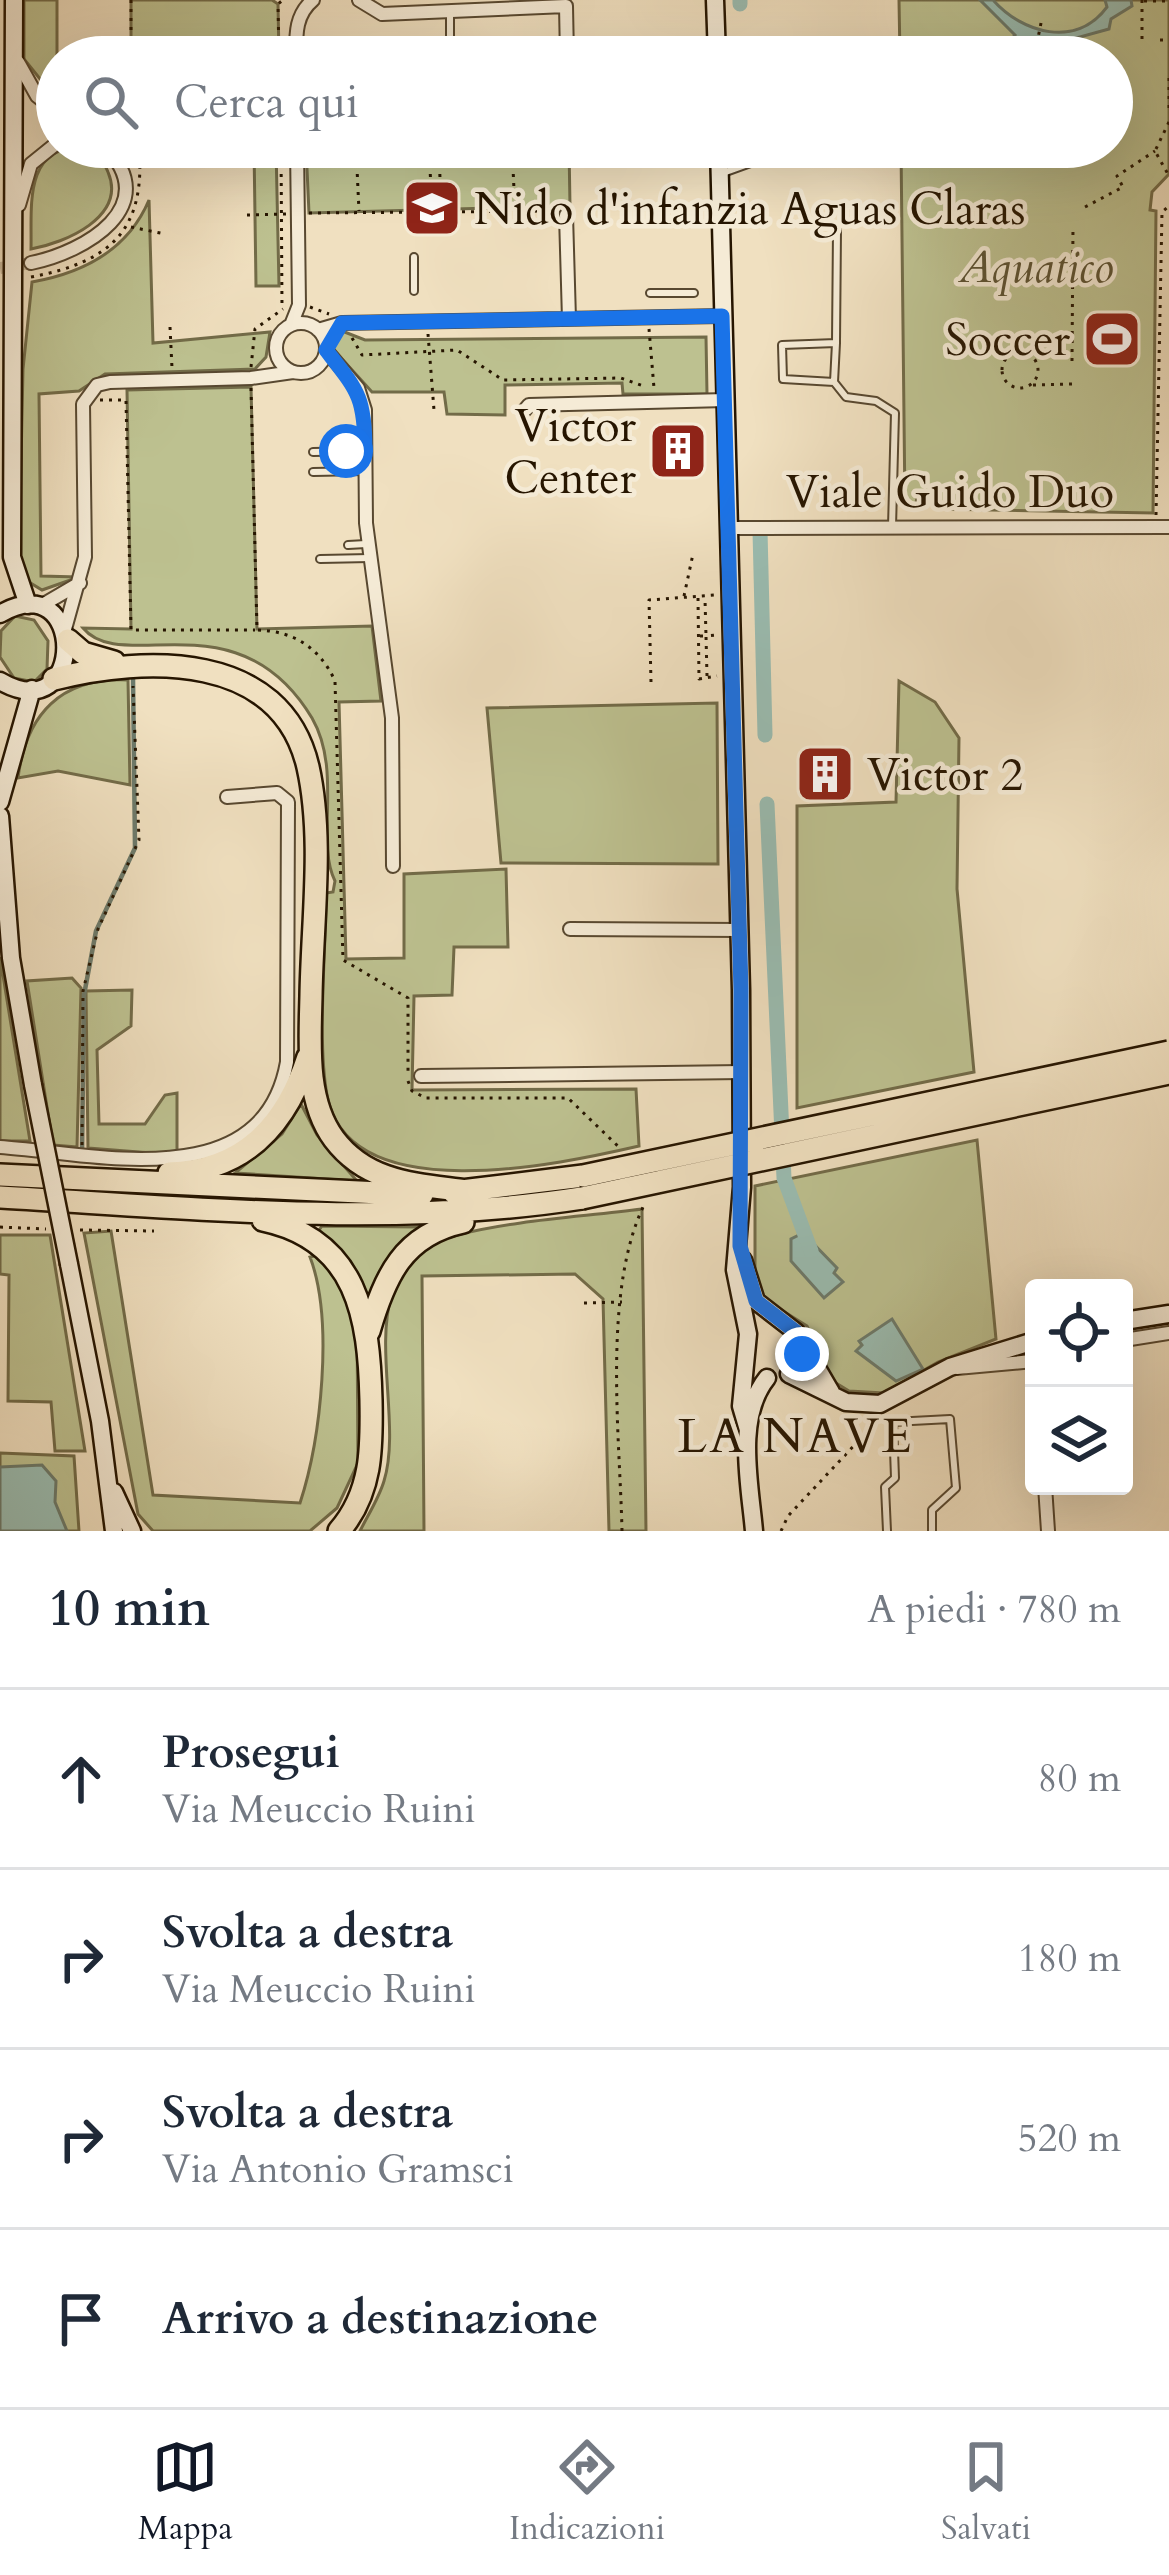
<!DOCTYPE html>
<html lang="it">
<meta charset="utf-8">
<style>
:root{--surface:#fff;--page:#f6f6f7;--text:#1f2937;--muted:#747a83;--line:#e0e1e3;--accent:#111827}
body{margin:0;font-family:Cardo,serif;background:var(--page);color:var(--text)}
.controls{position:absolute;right:36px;bottom:36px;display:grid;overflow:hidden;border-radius:12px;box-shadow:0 12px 48px #0002}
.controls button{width:108px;height:108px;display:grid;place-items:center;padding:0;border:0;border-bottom:3px solid var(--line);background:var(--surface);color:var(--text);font:60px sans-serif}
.stop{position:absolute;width:36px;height:36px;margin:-27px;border:9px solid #1a73e8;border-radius:50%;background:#fff}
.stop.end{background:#1a73e8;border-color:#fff;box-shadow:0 3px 12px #0008}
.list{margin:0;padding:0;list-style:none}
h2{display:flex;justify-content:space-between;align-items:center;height:156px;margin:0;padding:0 48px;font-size:51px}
h2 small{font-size:39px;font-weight:400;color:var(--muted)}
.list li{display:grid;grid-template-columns:78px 1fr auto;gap:36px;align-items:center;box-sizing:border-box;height:180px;padding:0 48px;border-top:3px solid var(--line)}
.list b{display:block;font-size:45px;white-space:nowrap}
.list p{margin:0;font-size:39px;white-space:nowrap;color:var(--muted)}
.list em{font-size:39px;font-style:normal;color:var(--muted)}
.icon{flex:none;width:66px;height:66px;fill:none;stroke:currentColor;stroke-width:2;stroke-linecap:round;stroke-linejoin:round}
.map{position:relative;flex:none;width:1169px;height:1531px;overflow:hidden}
.search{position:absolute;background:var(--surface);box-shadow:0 12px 48px #0002;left:36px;right:36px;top:36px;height:132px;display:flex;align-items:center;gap:30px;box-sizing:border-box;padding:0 42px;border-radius:66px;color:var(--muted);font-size:45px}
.sheet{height:876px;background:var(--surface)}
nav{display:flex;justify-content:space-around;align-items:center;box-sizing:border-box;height:168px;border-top:3px solid var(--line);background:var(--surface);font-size:33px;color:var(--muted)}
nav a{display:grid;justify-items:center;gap:6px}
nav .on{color:var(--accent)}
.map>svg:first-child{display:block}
.green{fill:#bdc190;stroke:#726b48;stroke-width:3}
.water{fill:#9abdb2;stroke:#6c7a6b;stroke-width:3}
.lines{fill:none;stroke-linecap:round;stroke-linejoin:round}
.stream{stroke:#6c7a6b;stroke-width:4.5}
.canal{stroke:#9abdb2;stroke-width:15}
.street-tunnel{stroke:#c8b79a;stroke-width:12;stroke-dasharray:12 6;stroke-linecap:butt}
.lane-casing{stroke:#584830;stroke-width:10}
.street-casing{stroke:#584830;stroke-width:16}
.secondary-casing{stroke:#261500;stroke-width:21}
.highway-casing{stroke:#261500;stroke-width:26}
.path{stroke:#261500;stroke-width:3;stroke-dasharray:3 6;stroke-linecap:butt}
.lane{stroke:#f5ebd6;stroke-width:6}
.street{stroke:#f5ebd6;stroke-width:12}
.secondary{stroke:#f5ebd6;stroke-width:16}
.highway{stroke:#f0e0c0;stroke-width:21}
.secondary-bridge-casing{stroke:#261500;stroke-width:21;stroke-linecap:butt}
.highway-bridge-casing{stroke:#261500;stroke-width:26;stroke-linecap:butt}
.secondary-bridge{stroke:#f5ebd6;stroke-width:16}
.highway-bridge{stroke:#f0e0c0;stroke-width:21}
.route{stroke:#1a73e8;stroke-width:15}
.labels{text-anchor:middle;stroke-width:9;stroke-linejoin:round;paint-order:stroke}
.poi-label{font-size:45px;fill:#261500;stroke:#f5ebd6;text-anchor:start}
.park-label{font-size:45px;font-style:italic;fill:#5b5132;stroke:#f5ebd6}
.street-label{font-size:45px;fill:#261500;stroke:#f5ebd6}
.neighbourhood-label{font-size:48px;letter-spacing:3px;fill:#261500;stroke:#f5ebd6}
</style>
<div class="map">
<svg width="1169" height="1531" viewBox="0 0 1169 1531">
<rect width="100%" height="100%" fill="#f0e0c0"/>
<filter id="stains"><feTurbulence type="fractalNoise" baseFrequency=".00167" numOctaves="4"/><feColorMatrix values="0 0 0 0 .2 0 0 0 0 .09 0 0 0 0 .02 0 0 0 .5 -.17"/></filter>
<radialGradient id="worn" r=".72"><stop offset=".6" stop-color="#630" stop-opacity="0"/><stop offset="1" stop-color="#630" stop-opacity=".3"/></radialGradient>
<path class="green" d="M24 0H57V100L24 59Z
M131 0H272L278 4 279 57H131Z
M899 0H1169V174L1152 192 1150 210 1156 211 1153 513 940 509V492H918L915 508 905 507 901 147H1112V57H900Z
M81 147C94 152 103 159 108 172 127 217 65 243 31 249 32 208 23 147 81 147Z
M254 147H276L279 286H256Z
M306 147H569L570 206 309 213Z
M149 200 153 343 270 332 266 357 255 369 105 374 79 391 39 394 41 576 79 577 42 590 24 579 19 556 23 369 32 282C83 273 128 250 149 200Z
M342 331 365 340 706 337 707 394H623L622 383 505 385V415L447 414 444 392H372L333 349Z
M251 387 257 629 372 626 381 701 339 702 346 959 404 958V874L506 869 508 947H454L452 995 414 996 412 1090 636 1089 639 1146C561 1164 348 1211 327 1095 317 1039 326 953 326 893L333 892 335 881C315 841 343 772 312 718 238 595 122 676 83 628L131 629 127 390Z
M15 616 34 620 48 641 47 669 34 682 14 678 0 657 1 631Z
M128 680 130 785 58 771 18 778C26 714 61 677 128 680Z
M899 681 935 702 959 738 957 889 974 1072 797 1108V806L896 802Z
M717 703 718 864 501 863 487 708Z
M0 957 30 1141H0Z
M72 978 81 988 77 1147 53 1145 27 981Z
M132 990 131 1026 97 1050 99 1124H145L165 1095 177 1093V1155L88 1148 86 991Z
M301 1104 317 1135 357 1181 235 1173 282 1134Z
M977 1140 996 1339 938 1362 884 1393 849 1391 831 1380 807 1326 764 1299 755 1282V1186Z
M642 1209 646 1531H609L603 1299 575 1274 422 1276 424 1531H360C368 1515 379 1498 384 1481 408 1403 340 1266 457 1235 516 1220 581 1217 642 1209Z
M322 1226 417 1227 419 1231 393 1254 370 1302 317 1233Z
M111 1231 153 1495 300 1503C321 1439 334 1320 310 1257L323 1254 345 1285 357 1323 358 1463 337 1508 310 1531H153L138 1514 84 1233Z
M0 1235H50L85 1451H55L51 1402 8 1401 9 1275 0 1274Z
M0 1453 74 1456 79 1531H0Z"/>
<path class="water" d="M980 0H993C1022 33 1076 49 1107 7L1105 0H1131L1132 6 1111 19 1109 29 1076 38 1066 49 1028 39 1029 57H996L1015 35Z
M803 1233 837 1268 834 1273 843 1282 824 1298 791 1261V1239Z
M892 1319 923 1369 896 1381 856 1351 862 1345 859 1341Z
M42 1465 56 1481 55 1502 67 1531H0V1467Z"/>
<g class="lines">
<path class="stream" d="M82 1153 84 995 96 931 135 848 133 677"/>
<path class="canal" d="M740 0V4
M760 531 765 735
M767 804 784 1178 811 1251"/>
<path class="street-tunnel" d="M0 268 31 263"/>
<defs>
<path id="lane" d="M450 50V12
M759 57 761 44 841 42V57
M723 173 795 147
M414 291V257
M650 293H694
M836 343 837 230
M834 382 836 343 782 345 783 379 834 382 846 397 876 401 895 413 892 527
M313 452 365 451
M347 460 365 459
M313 472 365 471
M348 545 366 544
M320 559 370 558
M887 1531 885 1487 895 1478 893 1422 950 1419 956 1488 932 1510V1531"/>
<path id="street" d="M359 0 382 14 566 6 567 57
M296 57C296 35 295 15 313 0
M18 62 37 96 57 112
M19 205 31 164 57 143
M566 215 569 319
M31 263C85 252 164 206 105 147
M276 348a25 25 0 1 1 50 0a25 25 0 1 1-50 0Z
M291 325 299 305 297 147
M318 330 342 323 722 316
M326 350 358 388 365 410 366 523 392 718 393 866
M523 412 529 405 726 400
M731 528 1169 527
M39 607 80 583
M65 629 85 557 83 404 97 385 110 382 251 378 293 372
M570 929 740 930
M421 1076 742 1072
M0 1147C97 1154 263 1197 287 1062L288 802 277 793 227 797
M1124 1340 1169 1333
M957 1368 1034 1361
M1045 1486 1048 1531"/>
<path id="secondary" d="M14 0 12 557 28 605
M715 0 717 57
M719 147 741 990 742 1187 735 1270 748 1334 741 1406 748 1430
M0 614C87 563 87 732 0 681
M0 802 32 689
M0 816 11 958 33 1085
M743 1260 756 1301 796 1332 831 1392
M69 1264 100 1421 114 1531
M1124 1321 1169 1314
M789 1374 846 1402 880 1404 950 1367 1034 1341
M114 1492 132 1531
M754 1531C750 1484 735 1418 767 1378"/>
<path id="highway" d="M68 640 83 653 114 662
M54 679C145 656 281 651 308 767 324 839 312 923 311 996 310 1042 305 1100 334 1139 367 1183 416 1184 466 1191
M169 1173C244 1171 286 1125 308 1057
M0 1175 422 1195
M453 1192 583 1176
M0 1197C195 1208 389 1228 582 1198
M263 1220C358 1240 369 1318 371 1400 372 1448 372 1493 339 1531
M369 1331C385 1276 403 1235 463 1222"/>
</defs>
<use href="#lane" class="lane-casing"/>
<use href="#street" class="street-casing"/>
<use href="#secondary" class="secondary-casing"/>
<use href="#highway" class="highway-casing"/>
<path class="path" d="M1142 0V45
M1144 1H1169
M1041 23 1036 48 1043 57
M1160 40H1169
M900 51 949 53
M131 57V0
M279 57 278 4 283 0
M1169 78V108
M1169 122 1155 151 1169 176
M281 147 282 308
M356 147 359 211
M429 147 432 211
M439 147 441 211
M512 147 515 211
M1068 147 1069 149
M1085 207 1123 187 1117 176 1155 151
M309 213 551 211
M247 215 287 214
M655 216 657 201
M674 224 708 222
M131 227 165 234
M31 277C111 262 146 230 139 147
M310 307 329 314
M170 327 172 368
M649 329 654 388
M428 334 434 410
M352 338 362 355 457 350 503 380 621 378 646 387
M1002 370a18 18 0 1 1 36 0a18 18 0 1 1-36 0Z
M1072 361 1073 227
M251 367 255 329 283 309
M1033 385 1073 384
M251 388 257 630C294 631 320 648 335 681L343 960 408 998V1071
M100 400H126L131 630H255
M1156 515 1162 212 1169 206
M684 596 693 554
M698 598 699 679 717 676
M700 636H706L705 599
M707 676 706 636 717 635
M651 682 649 600 715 595
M408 1081 412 1091 426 1098H568L621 1149
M82 1145 83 991 98 929 139 840 133 686
M0 1227 46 1229
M80 1230 154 1231
M584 1303 622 1302
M622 1531C620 1436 602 1289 645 1203
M781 1531 788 1516 878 1420"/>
<use href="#lane" class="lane"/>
<use href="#street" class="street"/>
<use href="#secondary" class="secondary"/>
<use href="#highway" class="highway"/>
<defs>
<path id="secondary-bridge" d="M33 1085 69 1264"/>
<path id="highway-bridge" d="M583 1176 1169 1052
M582 1198 1169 1073"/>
</defs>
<use href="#secondary-bridge" class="secondary-bridge-casing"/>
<use href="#highway-bridge" class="highway-bridge-casing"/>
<use href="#secondary-bridge" class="secondary-bridge"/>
<use href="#highway-bridge" class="highway-bridge"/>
</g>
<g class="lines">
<path class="route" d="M346 451H365C365 397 358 391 326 350L342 323 722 316 741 990 740 1246 756 1301 796 1332 802 1354"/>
</g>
<defs>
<symbol id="school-square" viewBox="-11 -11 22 22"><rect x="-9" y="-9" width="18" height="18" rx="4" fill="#8f2418" stroke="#f5ebd6"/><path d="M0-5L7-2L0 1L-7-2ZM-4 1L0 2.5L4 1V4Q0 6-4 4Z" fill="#fff"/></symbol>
<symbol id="stadium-square" viewBox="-11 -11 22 22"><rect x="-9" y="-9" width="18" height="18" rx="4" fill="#8f2418" stroke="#f5ebd6"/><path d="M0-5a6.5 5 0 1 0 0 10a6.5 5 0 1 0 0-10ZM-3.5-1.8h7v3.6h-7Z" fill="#fff"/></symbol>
<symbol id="building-square" viewBox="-11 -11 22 22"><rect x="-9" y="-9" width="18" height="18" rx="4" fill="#8f2418" stroke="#f5ebd6"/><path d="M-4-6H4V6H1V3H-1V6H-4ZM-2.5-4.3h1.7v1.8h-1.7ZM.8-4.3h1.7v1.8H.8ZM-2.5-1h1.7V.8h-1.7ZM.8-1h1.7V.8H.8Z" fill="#fff"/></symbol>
</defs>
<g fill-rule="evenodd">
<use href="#school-square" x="399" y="175" width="66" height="66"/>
<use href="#stadium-square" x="1079" y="306" width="66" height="66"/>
<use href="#building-square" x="645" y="418" width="66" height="66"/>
<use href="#building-square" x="792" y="741" width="66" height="66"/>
</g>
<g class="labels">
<g class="poi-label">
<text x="474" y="224">Nido d'infanzia Aguas Claras</text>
<text x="1070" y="355" text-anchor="end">Soccer</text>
<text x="636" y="441" text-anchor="end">Victor<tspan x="636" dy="52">Center</tspan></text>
<text x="867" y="790">Victor 2</text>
</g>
<g class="park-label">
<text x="1036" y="282">Aquatico</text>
</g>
<g class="street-label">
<text x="950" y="507">Viale Guido Duo</text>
</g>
<g class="neighbourhood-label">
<text x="796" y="1452">LA NAVE</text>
</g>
</g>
<rect width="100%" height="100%" filter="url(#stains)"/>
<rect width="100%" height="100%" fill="url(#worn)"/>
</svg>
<div class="controls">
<button><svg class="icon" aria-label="locate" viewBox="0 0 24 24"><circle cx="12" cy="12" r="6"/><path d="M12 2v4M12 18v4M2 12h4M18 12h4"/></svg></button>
<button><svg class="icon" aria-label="layers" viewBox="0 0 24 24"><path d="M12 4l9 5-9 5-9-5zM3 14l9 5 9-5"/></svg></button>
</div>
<div class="stop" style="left:346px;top:451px"></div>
<div class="stop end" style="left:802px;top:1354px"></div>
<div class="search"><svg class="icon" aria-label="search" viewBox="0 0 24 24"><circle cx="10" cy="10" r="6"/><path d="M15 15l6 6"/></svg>Cerca qui</div>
</div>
<section class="sheet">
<h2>10 min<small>A piedi · 780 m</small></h2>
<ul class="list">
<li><svg class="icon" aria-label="ahead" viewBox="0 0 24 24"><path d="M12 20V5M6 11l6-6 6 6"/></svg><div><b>Prosegui</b><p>Via Meuccio Ruini</p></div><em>80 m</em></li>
<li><svg class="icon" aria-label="right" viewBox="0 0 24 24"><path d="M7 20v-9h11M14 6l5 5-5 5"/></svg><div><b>Svolta a destra</b><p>Via Meuccio Ruini</p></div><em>180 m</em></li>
<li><svg class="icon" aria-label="right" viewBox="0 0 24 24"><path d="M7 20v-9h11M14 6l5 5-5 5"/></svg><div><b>Svolta a destra</b><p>Via Antonio Gramsci</p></div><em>520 m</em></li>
<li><svg class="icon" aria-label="arrive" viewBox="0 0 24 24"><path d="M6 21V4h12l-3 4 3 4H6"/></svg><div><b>Arrivo a destinazione</b></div></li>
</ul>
</section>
<nav>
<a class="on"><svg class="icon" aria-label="map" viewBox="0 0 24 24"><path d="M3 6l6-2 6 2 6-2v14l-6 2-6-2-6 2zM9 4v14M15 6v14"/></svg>Mappa</a>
<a><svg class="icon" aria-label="directions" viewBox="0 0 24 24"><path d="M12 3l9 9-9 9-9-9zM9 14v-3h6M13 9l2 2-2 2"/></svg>Indicazioni</a>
<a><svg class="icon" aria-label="saved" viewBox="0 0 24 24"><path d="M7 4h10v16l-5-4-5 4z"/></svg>Salvati</a>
</nav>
